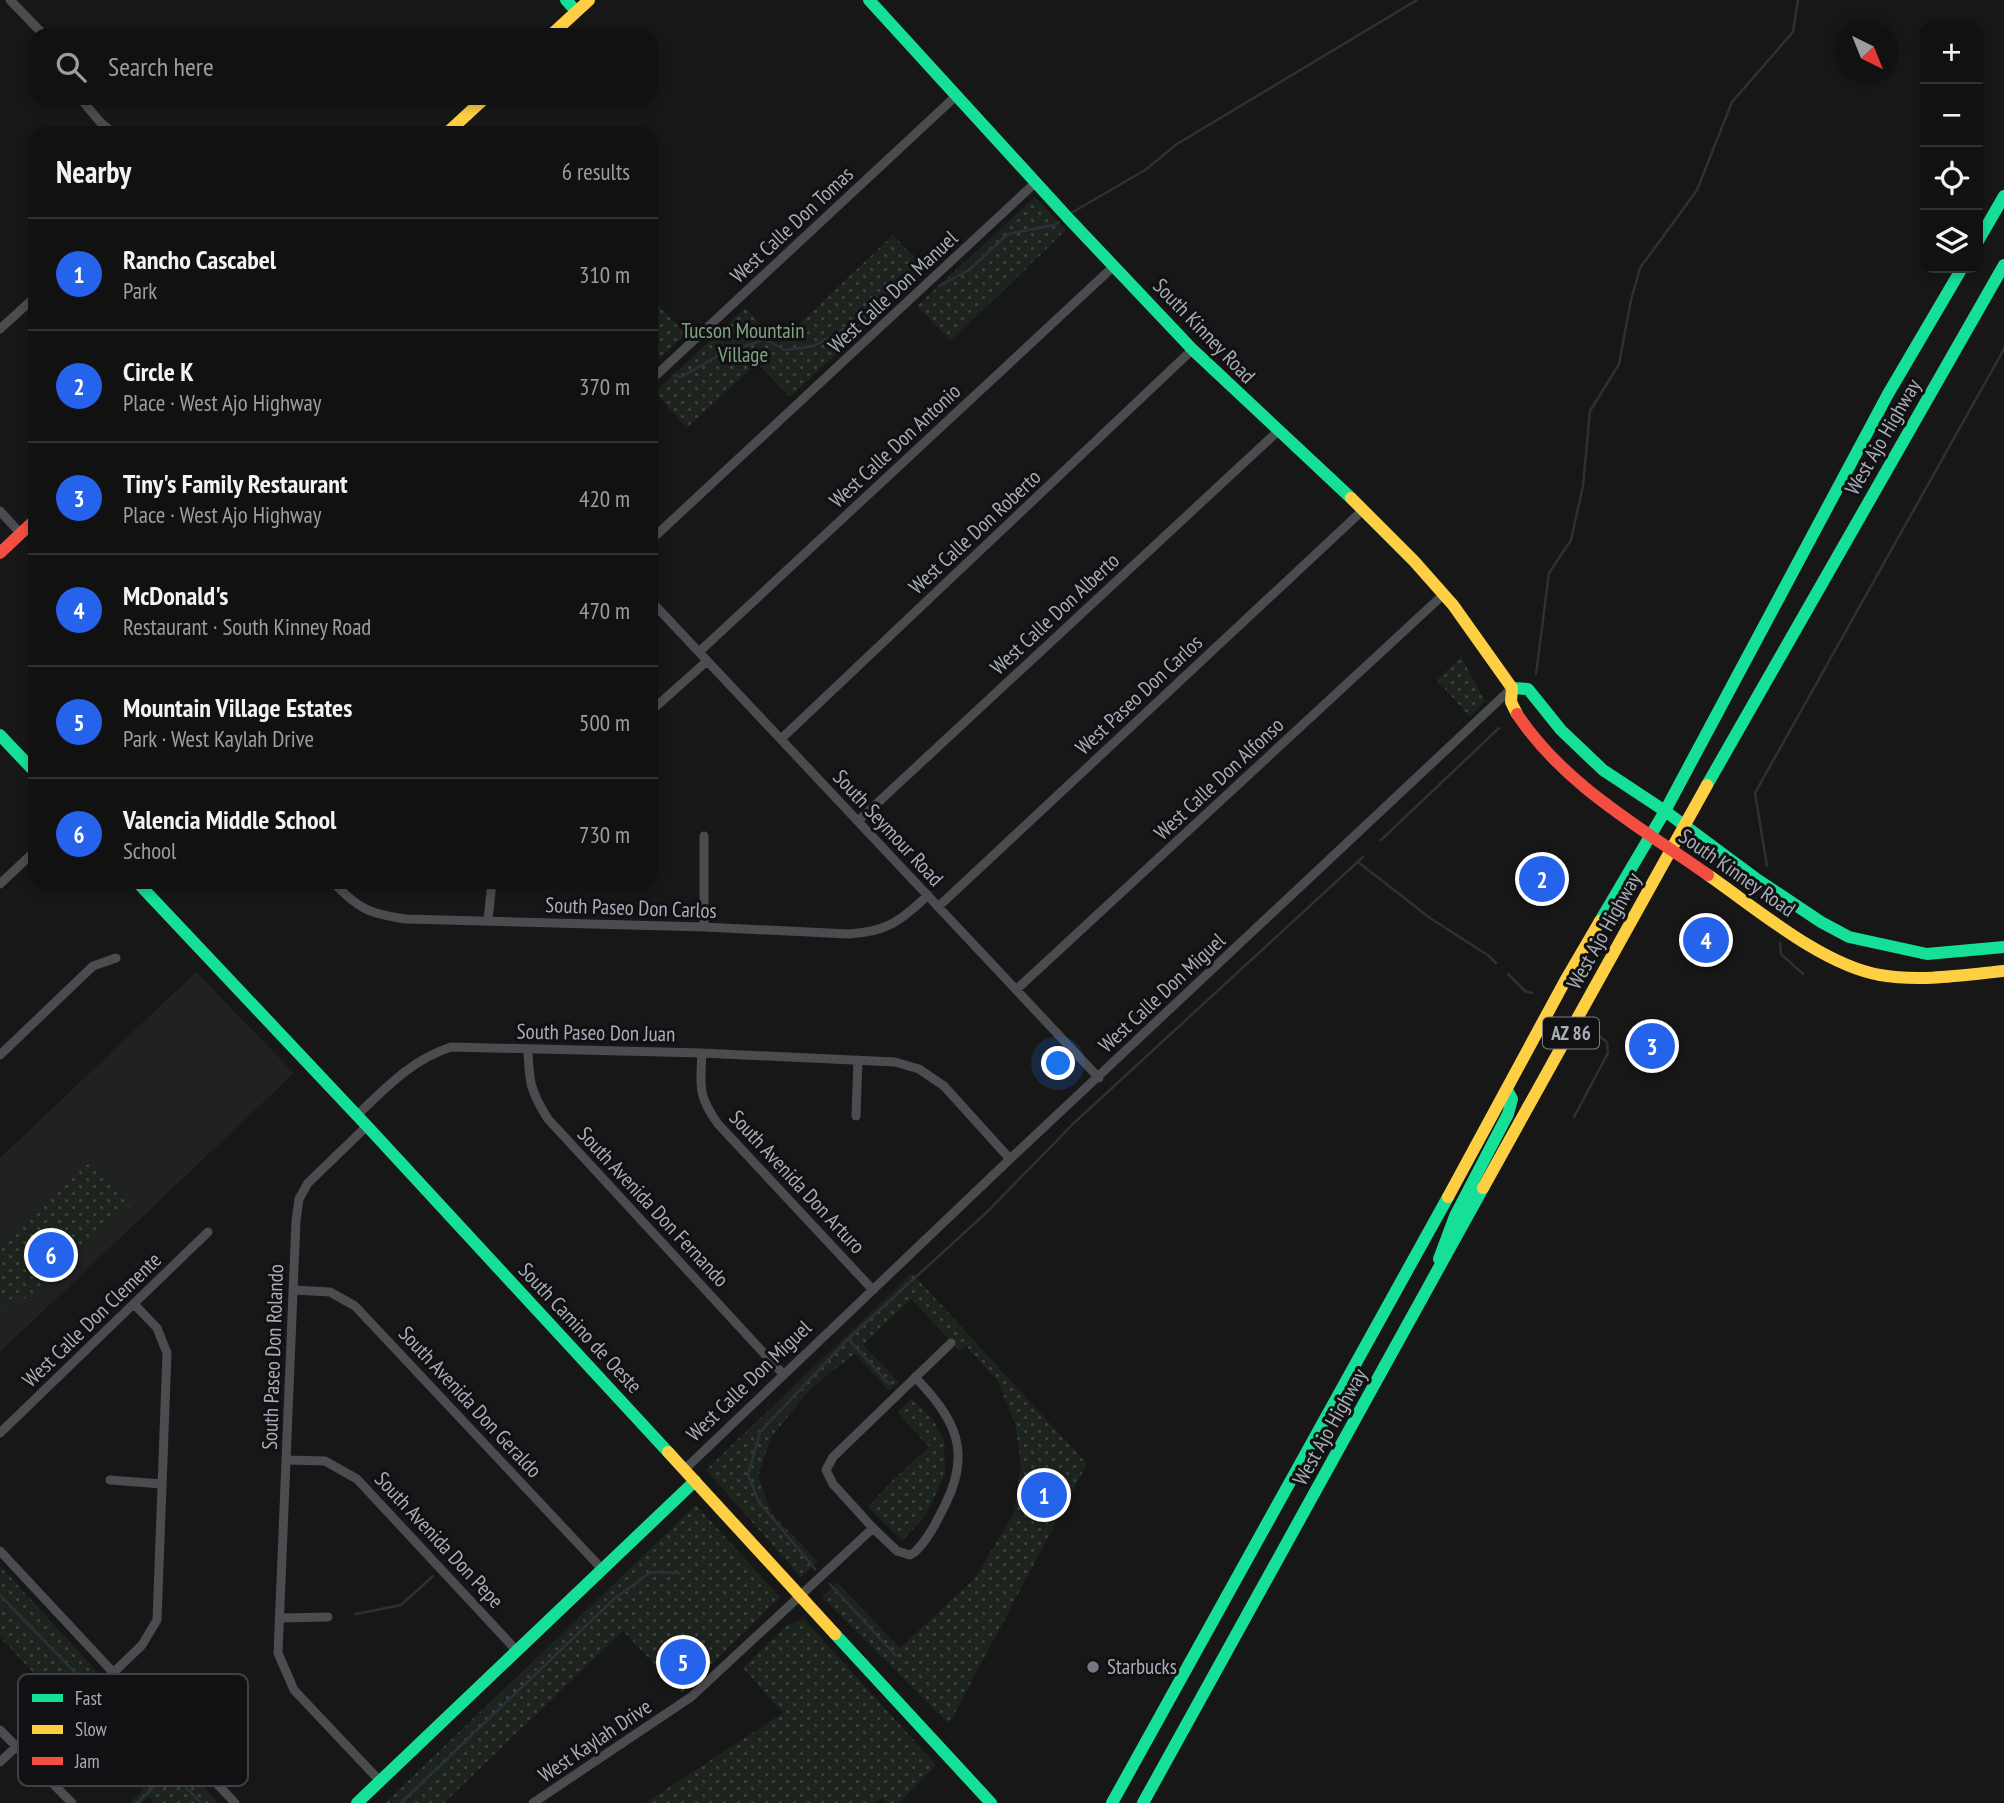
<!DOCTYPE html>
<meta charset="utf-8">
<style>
:root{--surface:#111;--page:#1e1f1f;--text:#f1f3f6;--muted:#9c9d9f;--line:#303131;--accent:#2563eb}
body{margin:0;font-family:"PT Sans Narrow",sans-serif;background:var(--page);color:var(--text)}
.controls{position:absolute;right:21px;top:21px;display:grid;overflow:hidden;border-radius:14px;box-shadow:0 4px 10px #0003}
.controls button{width:63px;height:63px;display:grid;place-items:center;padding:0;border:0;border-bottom:2px solid var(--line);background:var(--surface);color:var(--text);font:35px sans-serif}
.compass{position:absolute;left:1836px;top:21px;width:63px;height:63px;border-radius:50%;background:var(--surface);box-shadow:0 4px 10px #0003;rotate:137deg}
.you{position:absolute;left:1059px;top:1064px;width:24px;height:24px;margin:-18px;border:5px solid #fff;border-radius:50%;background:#1a73e8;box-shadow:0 0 0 10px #1a73e833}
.badge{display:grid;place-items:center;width:46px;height:46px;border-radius:50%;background:var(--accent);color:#fff;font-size:23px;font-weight:700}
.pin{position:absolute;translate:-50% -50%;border:4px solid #fff;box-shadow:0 2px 7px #0006}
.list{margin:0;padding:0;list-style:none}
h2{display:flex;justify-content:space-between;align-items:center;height:91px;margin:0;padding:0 28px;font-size:30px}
h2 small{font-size:23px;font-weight:400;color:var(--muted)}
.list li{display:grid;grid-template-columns:46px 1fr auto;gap:21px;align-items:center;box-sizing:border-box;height:112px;padding:0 28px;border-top:2px solid var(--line)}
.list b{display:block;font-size:26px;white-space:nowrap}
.list p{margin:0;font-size:23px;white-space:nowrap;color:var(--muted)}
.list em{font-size:23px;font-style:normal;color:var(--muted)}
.icon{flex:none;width:38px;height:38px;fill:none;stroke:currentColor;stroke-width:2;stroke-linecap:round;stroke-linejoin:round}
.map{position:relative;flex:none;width:2004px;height:1803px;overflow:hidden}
.search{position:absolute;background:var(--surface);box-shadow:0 4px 10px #0003;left:28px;top:28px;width:630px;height:77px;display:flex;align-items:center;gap:18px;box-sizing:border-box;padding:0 24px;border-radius:21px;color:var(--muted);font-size:26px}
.panel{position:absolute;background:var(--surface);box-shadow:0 4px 10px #0003;left:28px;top:126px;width:630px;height:763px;border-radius:21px}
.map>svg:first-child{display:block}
.built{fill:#212123}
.grass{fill:url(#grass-dots)}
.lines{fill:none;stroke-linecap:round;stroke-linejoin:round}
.stream{stroke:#2a3239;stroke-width:2.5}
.street{stroke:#4b4c50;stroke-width:9}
.fast{stroke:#16e098;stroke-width:12}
.slow{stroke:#ffcf43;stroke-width:12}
.jam{stroke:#f24e42;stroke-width:12}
.poi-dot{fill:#757880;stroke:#111113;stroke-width:2.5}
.labels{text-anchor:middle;stroke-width:6;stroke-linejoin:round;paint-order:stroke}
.shield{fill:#111113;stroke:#7b7e86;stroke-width:2}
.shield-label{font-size:19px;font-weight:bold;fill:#a8adb8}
.street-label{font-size:21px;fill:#a8adb8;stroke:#111113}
.park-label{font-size:21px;fill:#7fa381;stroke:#111113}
.poi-label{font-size:21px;fill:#a8adb8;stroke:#111113;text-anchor:start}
.key{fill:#111113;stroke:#3e4045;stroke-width:2}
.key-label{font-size:19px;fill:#a8adb8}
</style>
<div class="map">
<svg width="2004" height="1803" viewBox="0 0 2004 1803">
<defs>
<pattern id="grass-dots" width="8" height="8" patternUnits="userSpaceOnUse" patternTransform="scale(1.75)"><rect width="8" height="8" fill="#1d241e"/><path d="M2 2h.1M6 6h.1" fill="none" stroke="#3b413d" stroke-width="1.8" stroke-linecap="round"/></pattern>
</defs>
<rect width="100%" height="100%" fill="#171717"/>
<path class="built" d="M196 972 294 1073 0 1352V1158Z"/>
<path class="grass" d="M1035 197 1066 230 951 341 917 306Z
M893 235 926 270 790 397 757 363 687 428 655 392 745 308 779 343Z
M655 302 686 334 651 366V305Z
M1461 657 1485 701 1470 717 1437 680Z
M91 1161 132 1204 34 1298 11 1299 0 1307V1240L3 1243Z
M912 1273 1087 1464 949 1724 822 1597 837 1582 900 1648 975 1578 1013 1515 1021 1466 1015 1423 997 1380 966 1346 960 1351 911 1299 863 1345 899 1382 889 1391 855 1354 813 1386 771 1437 758 1476 772 1514 818 1562 801 1577 706 1470Z
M912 1399 932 1418 944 1440 945 1474 926 1515 902 1541 868 1507 892 1481 929 1447 897 1412Z
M696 1505 780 1597 682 1693 623 1631 444 1803H385Z
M0 1566 218 1803H154L149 1797 142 1803H130L143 1790 0 1637Z
M804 1619 936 1765 899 1803H888L882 1798 875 1803H645L783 1713 743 1668 787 1625Z"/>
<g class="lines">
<path class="stream" d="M1073 212 1145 170 1177 144 1417 0
M939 286 969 270 1008 234 1054 225 1059 222
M651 367 653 368
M674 375 681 377 718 356 765 339 785 350 814 346 856 322 876 305 891 301
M1536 674 1549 573 1571 540 1583 486 1590 411 1619 364 1631 300 1640 268 1697 190 1732 102 1793 32 1798 0
M1381 840 1499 728
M1358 862 1430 918 1489 956 1496 963
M1767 866 1755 793 2004 349
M1780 943 1781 954 1803 974
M1508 974 1525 991 1532 993
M1574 1117 1608 1053 1607 1042 1599 1036
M849 1340 889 1384
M815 1569 759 1502 748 1475 760 1432 848 1339 987 1212 1074 1123 1363 857
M830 1584 896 1656
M0 1595 201 1803
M356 1614 401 1605 433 1576
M137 1803 170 1772
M401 1803 614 1599 651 1572 680 1573"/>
<path class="street" d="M10 0 44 35
M80 98 101 123 114 133
M0 329 35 297
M651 380 957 95
M0 511 21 534
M651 540 1035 183
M651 601 1099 1078
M699 652 1114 266
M651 711 707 661
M781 739 1193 349
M858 821 1277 432
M333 882C358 909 370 914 406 919L704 927 849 934C886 932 901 921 928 895
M0 884 35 851
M938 907 1364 509
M488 920 492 882
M704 927V836
M1016 990 1444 594
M528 1049C529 1081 530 1091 548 1119L783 1374
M702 1053C700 1087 698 1096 718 1124L873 1290
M0 1055 93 966 116 958
M357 1115C387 1087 411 1060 451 1047L702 1053 895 1062 919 1069 944 1086 1010 1159
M856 1116 858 1060
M367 1126 308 1183 299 1199 296 1221 278 1653 294 1690 380 1781
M294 1290 330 1292 355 1306 602 1569
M0 1433 208 1232
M287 1460 325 1461 357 1479 517 1651
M685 1469 1010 1159 1512 688
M110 1480 162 1484
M873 1528 897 1551 910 1555 915 1552C928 1539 936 1523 944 1507 973 1451 955 1419 915 1377
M0 1551 235 1803
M280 1618 328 1617
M113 1673 142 1645 157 1620 167 1353 157 1328 135 1305
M0 1730 72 1803
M0 1762 16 1747
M533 1803 691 1697 873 1528 833 1484 826 1470 833 1457 951 1343"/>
<path class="fast" d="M566 0 576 11
M869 0 1070 220 1193 350 1351 498
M1978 241 2004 196
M1512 688 1528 689 1561 730 1603 770 1665 811 1758 880 1821 922 1849 937 1927 954 2004 947
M0 735 35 772
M1707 785 2004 265
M137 882 367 1126 668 1452
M1600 921 1665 811 1888 394 1962 268
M1439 1259 1455 1216 1508 1114 1512 1099 1507 1090
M835 1634 991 1803
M357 1803 695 1481
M1112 1803 1448 1197
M1143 1803 1483 1188"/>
<path class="slow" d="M551 35 589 0
M447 133 485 98
M1351 498 1414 561 1453 605 1512 688 1511 702 1517 714
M1708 875C1756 908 1822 965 1880 975 1920 982 1964 975 2004 971
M1483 1188 1707 785
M1448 1197 1565 981 1600 921
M668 1452 835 1634"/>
<path class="jam" d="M0 553 35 520
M1517 714C1563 784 1640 827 1708 875"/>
</g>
<circle class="poi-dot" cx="1093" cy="1667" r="7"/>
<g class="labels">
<rect class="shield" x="1543" y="1017.5" width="56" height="31" rx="5"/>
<g class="shield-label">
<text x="1571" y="1040">AZ 86</text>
</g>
<g class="street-label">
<text transform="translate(792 225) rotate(-43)" y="7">West Calle Don Tomas</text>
<text transform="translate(893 292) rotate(-43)" y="7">West Calle Don Manuel</text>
<text transform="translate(1204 331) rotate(46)" y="7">South Kinney Road</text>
<text transform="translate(1883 437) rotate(-60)" y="7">West Ajo Highway</text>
<text transform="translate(895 446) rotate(-43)" y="7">West Calle Don Antonio</text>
<text transform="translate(975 532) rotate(-43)" y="7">West Calle Don Roberto</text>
<text transform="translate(1055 614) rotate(-43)" y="7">West Calle Don Alberto</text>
<text transform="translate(1139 695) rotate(-43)" y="7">West Paseo Don Carlos</text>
<text transform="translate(1219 779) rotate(-43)" y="7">West Calle Don Alfonso</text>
<text transform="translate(888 828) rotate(47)" y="7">South Seymour Road</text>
<text transform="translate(1737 873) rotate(35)" y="7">South Kinney Road</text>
<text transform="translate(631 908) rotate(2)" y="7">South Paseo Don Carlos</text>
<text transform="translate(1604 931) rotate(-61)" y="7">West Ajo Highway</text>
<text transform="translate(1162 993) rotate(-43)" y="7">West Calle Don Miguel</text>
<text transform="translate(596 1033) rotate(1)" y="7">South Paseo Don Juan</text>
<text transform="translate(797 1182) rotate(47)" y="7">South Avenida Don Arturo</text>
<text transform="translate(653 1207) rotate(47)" y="7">South Avenida Don Fernando</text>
<text transform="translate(92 1320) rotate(-44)" y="7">West Calle Don Clemente</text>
<text transform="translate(580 1328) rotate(47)" y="7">South Camino de Oeste</text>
<text transform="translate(273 1357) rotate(-88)" y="7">South Paseo Don Rolando</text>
<text transform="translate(749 1381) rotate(-44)" y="7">West Calle Don Miguel</text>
<text transform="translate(470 1402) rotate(47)" y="7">South Avenida Don Geraldo</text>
<text transform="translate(1330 1427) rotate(-61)" y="7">West Ajo Highway</text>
<text transform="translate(439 1540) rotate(47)" y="7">South Avenida Don Pepe</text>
<text transform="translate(595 1741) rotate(-34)" y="7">West Kaylah Drive</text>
</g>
<g class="park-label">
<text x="743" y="338">Tucson Mountain<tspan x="743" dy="24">Village</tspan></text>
</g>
<g class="poi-label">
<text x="1107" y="1674">Starbucks</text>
</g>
</g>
<rect x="18" y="1674" width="230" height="112" rx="10" class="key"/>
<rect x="32" y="1694" width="31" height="8" fill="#16e098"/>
<rect x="32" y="1725" width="31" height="9" fill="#ffcf43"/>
<rect x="32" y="1757" width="31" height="8" fill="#f24e42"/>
<g class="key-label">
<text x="75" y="1705">Fast</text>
<text x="75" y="1736">Slow</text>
<text x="75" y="1768">Jam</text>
</g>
</svg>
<div class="controls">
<button>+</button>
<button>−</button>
<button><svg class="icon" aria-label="locate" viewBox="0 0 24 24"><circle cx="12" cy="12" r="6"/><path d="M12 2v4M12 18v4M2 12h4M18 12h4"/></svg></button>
<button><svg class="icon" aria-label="layers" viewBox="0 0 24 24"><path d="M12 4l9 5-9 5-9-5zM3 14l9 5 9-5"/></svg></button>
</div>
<svg class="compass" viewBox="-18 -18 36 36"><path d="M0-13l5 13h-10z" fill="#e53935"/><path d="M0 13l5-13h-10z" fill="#9c9d9f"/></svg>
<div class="you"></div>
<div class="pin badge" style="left:1044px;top:1495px">1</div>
<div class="pin badge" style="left:1542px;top:879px">2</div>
<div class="pin badge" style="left:1652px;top:1046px">3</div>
<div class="pin badge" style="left:1706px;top:940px">4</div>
<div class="pin badge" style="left:683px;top:1662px">5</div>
<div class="pin badge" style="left:51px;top:1255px">6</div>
<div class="search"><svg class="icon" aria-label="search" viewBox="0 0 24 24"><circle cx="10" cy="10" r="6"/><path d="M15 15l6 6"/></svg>Search here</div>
<section class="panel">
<h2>Nearby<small>6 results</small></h2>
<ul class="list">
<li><span class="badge">1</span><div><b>Rancho Cascabel</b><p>Park</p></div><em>310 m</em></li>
<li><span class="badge">2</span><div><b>Circle K</b><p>Place · West Ajo Highway</p></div><em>370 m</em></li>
<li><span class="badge">3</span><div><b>Tiny's Family Restaurant</b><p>Place · West Ajo Highway</p></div><em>420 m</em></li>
<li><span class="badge">4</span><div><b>McDonald's</b><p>Restaurant · South Kinney Road</p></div><em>470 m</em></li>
<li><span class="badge">5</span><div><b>Mountain Village Estates</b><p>Park · West Kaylah Drive</p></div><em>500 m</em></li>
<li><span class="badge">6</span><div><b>Valencia Middle School</b><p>School</p></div><em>730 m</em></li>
</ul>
</section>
</div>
